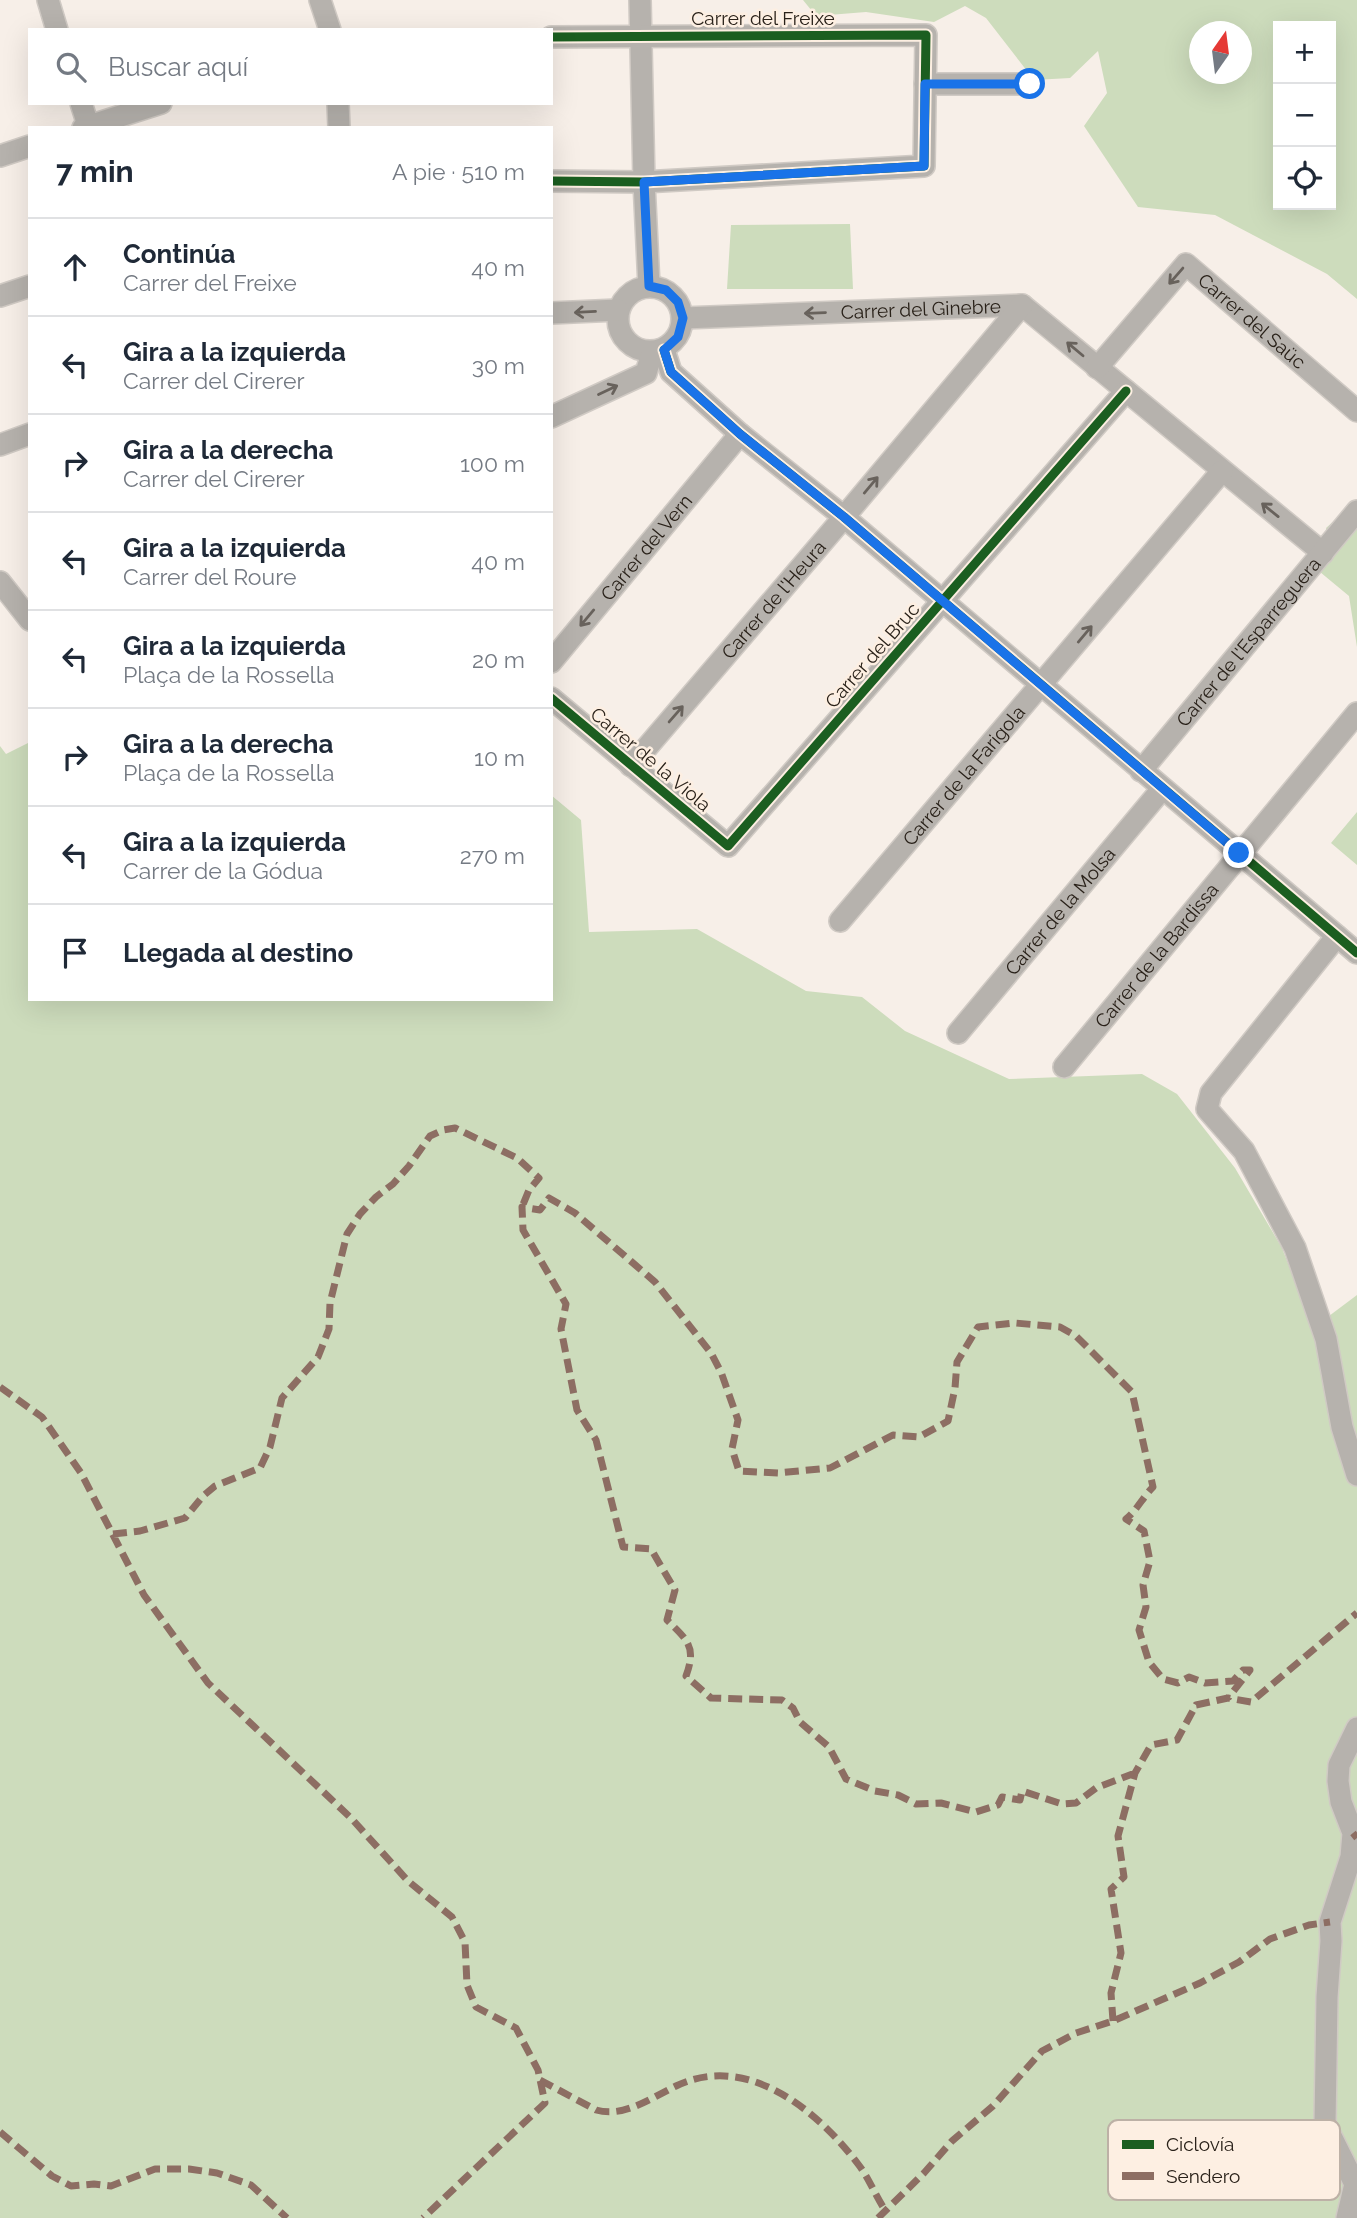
<!DOCTYPE html>
<html lang="es">
<meta charset="utf-8">
<style>
:root{--surface:#fff;--page:#f2f2f3;--text:#1f2937;--muted:#747a83;--line:#e0e1e3}
body{margin:0;font-family:Raleway,sans-serif;background:var(--page);color:var(--text)}
.controls{position:absolute;right:21px;top:21px;display:grid;overflow:hidden;border-radius:0px;box-shadow:0 7px 28px #0002}
.controls button{width:63px;height:63px;display:grid;place-items:center;padding:0;border:0;border-bottom:2px solid var(--line);background:var(--surface);color:var(--text);font:35px sans-serif}
.compass{position:absolute;left:1189px;top:21px;width:63px;height:63px;border-radius:50%;background:var(--surface);box-shadow:0 7px 28px #0002;rotate:14deg}
.stop{position:absolute;width:21px;height:21px;margin:-16px;border:5px solid #1a73e8;border-radius:50%;background:#fff}
.stop.end{background:#1a73e8;border-color:#fff;box-shadow:0 2px 7px #0008}
.list{margin:0;padding:0;list-style:none}
h2{display:flex;justify-content:space-between;align-items:center;height:91px;margin:0;padding:0 28px;font-size:30px}
h2 small{font-size:23px;font-weight:400;color:var(--muted)}
.list li{display:grid;grid-template-columns:46px 1fr auto;gap:21px;align-items:center;box-sizing:border-box;height:98px;padding:0 28px;border-top:2px solid var(--line)}
.list b{display:block;font-size:26px;white-space:nowrap}
.list p{margin:0;font-size:23px;white-space:nowrap;color:var(--muted)}
.list em{font-size:23px;font-style:normal;color:var(--muted)}
.icon{flex:none;width:38px;height:38px;fill:none;stroke:currentColor;stroke-width:2;stroke-linecap:round;stroke-linejoin:round}
.map{position:relative;flex:none;width:1357px;height:2218px;overflow:hidden}
.search{position:absolute;background:var(--surface);box-shadow:0 7px 28px #0002;left:28px;top:28px;width:525px;height:77px;display:flex;align-items:center;gap:18px;box-sizing:border-box;padding:0 24px;border-radius:0px;color:var(--muted);font-size:26px}
.panel{position:absolute;background:var(--surface);box-shadow:0 7px 28px #0002;left:28px;top:126px;width:525px;height:875px;border-radius:0px}
.map>svg:first-child{display:block}
.green{fill:#cddcbc;fill-rule:evenodd}
.lines{fill:none;stroke-linecap:round;stroke-linejoin:round}
.minor-casing{stroke:#d0cac4;stroke-width:24}
.minor{stroke:#b6b2ad;stroke-width:21}
.quiet{stroke:#8d6e63;stroke-width:7;stroke-dasharray:14 7;stroke-linecap:butt}
.cycleway-casing{stroke:#fdefe2;stroke-width:13}
.cycleway{stroke:#1b5e20;stroke-width:9}
.oneway{stroke:#68625c}
.route{stroke:#1a73e8;stroke-width:9}
.labels{text-anchor:middle;stroke-width:5;stroke-linejoin:round;paint-order:stroke}
.street-label{font-size:19px;fill:#292119;stroke:#fdefe2}
.key{fill:#fdefe2;stroke:#bdb1a6;stroke-width:2}
.key-label{font-size:19px;fill:#292119}
</style>
<div class="map">
<svg width="1357" height="2218" viewBox="0 0 1357 2218">
<rect width="100%" height="100%" fill="#f7efe8"/>
<path class="green" d="M803 0H1357V299L1327 274 1215 215 1138 207 1084 126 1107 93 1098 51 1070 78 1034 80 986 18 965 6 934 22 866 12 816 16ZM1278 26H1331V205H1278ZM1200 32H1242V74H1200Z
M850 224 853 289H727L731 225Z
M1357 500V647L1349 596 1320 572 1334 554 1326 528Z
M30 742V999H551V795L581 820 589 932 697 929 806 991 862 997 905 1031 1009 1079 1142 1074 1177 1094 1235 1168 1282 1248 1313 1328 1357 1295V2218H0V746L6 754Z
M1357 812V865L1331 843Z"/>
<g class="lines">
<defs>
<g id="minor">
<path d="M48 0 57 30"/>
<path d="M320 0 330 30"/>
<path d="M640 0 644 182 649 286"/>
<path d="M551 37 926 35 924 166 644 182 551 181"/>
<path d="M925 84H1030"/>
<path d="M81 103 89 128"/>
<path d="M338 103 339 128"/>
<path d="M83 128 161 103"/>
<path d="M0 156 30 146"/>
<circle cx="650" cy="319" r="32"/>
<path d="M0 296 30 286"/>
<path d="M551 313 618 310"/>
<path id="s1" d="M683 318 1022 305 1323 553"/>
<path d="M664 350 671 372 740 434 844 517 1357 953"/>
<path id="s2" d="M1097 368 1186 264 1357 411"/>
<path d="M551 417 646 373 652 353"/>
<path d="M0 445 30 434"/>
<path d="M0 582 30 620"/>
<path id="s3" d="M551 662 740 434"/>
<path d="M551 698 728 846 1126 391"/>
<path id="s4" d="M631 766 844 517 1022 305"/>
<path id="s5" d="M1141 771 1357 511"/>
<path id="s6" d="M840 921 1222 471"/>
<path d="M1337 936 1211 1093 1207 1109 1244 1151 1295 1248 1326 1339 1342 1427 1357 1475"/>
<path id="s7" d="M958 1033 1162 789"/>
<path id="s8" d="M1064 1067 1357 713"/>
<path d="M1347 2218 1355 2184 1325 2124 1327 1997 1331 1941 1330 1922 1351 1857 1353 1833 1341 1802 1338 1781 1339 1765 1357 1728"/>
</g>
</defs>
<use href="#minor" class="minor-casing"/>
<use href="#minor" class="minor"/>
<path class="quiet" d="M0 1387 42 1417 81 1473 144 1595 208 1683 351 1818 408 1881 452 1917 465 1942 467 1985 476 2007 516 2028 538 2070 545 2103 423 2218
M113 1534 140 1531 185 1518 203 1496 215 1486 260 1468 270 1447 282 1398 318 1357 329 1329 330 1303 347 1234 360 1214 376 1197 393 1184 409 1166 430 1136 443 1130 455 1128 517 1158 539 1178 529 1190 522 1207
M1135 1773 1096 1788 1076 1803 1062 1804 1022 1791 1020 1800 1002 1797 998 1805 976 1812 941 1803 916 1804 898 1795 875 1791 846 1779 829 1747 800 1722 793 1708 782 1700 711 1698 686 1676C697 1646 687 1640 667 1620L675 1590 651 1549 623 1547 596 1440 577 1410 561 1329 566 1304 523 1230 522 1207 540 1210 549 1198 575 1213 655 1282 711 1353 721 1372 738 1420 732 1449 739 1471 778 1473 830 1468 893 1435 919 1437 948 1421 955 1388 957 1362 978 1327 1015 1323 1060 1327 1076 1336 1132 1392 1153 1487C1143 1497 1137 1510 1126 1519L1144 1531 1150 1561 1143 1585 1146 1607 1139 1630 1149 1662 1163 1679 1178 1683 1189 1677 1205 1683 1233 1681 1243 1670H1250L1228 1698
M1353 1833 1357 1838
M1113 2021 1111 1993 1121 1953 1111 1889 1124 1877 1118 1836 1135 1773 1151 1745 1177 1740 1196 1705 1228 1698 1251 1702 1357 1613
M540 2080 596 2110C624 2118 651 2098 676 2086 747 2052 817 2110 858 2164 869 2178 875 2195 885 2210
M0 2132 52 2176 71 2186 94 2184 111 2186 155 2169H189L217 2173 251 2185 287 2218
M878 2218 924 2173 952 2141 993 2106 1042 2051 1076 2033 1113 2021 1200 1983 1239 1962 1270 1939 1309 1925 1330 1922"/>
<defs>
<path id="cycleway" d="M551 37 926 35 924 166 644 182 551 181
M664 350 671 372 740 434 844 517 1357 953
M551 698 728 846 1126 391"/>
</defs>
<use href="#cycleway" class="cycleway-casing"/>
<use href="#cycleway" class="cycleway"/>
</g>
<defs><path id="oneway-shaft" d="M-6 0H5M1.5-3L5.5 0L1.5 3" fill="none" stroke-width="1.6" stroke-linecap="round" stroke-linejoin="round" transform="scale(1.75)"/></defs>
<g class="oneway">
<use href="#oneway-shaft" transform="translate(1176 276) rotate(131)"/>
<use href="#oneway-shaft" transform="translate(585 312) rotate(177)"/>
<use href="#oneway-shaft" transform="translate(815 313) rotate(178)"/>
<use href="#oneway-shaft" transform="translate(1075 349) rotate(-140)"/>
<use href="#oneway-shaft" transform="translate(608 390) rotate(-25)"/>
<use href="#oneway-shaft" transform="translate(871 485) rotate(-50)"/>
<use href="#oneway-shaft" transform="translate(1270 510) rotate(-141)"/>
<use href="#oneway-shaft" transform="translate(587 618) rotate(130)"/>
<use href="#oneway-shaft" transform="translate(1085 634) rotate(-50)"/>
<use href="#oneway-shaft" transform="translate(676 714) rotate(-49)"/>
</g>
<g class="lines">
<path class="route" d="M1030 84H925L924 166 644 182 649 286 666 290 678 302 683 318 678 337 664 350 671 372 740 434 844 517 1239 853"/>
</g>
<g class="labels">
<g class="street-label">
<text x="763" y="25">Carrer del Freixe</text>
<text dy="7" stroke="none"><textPath href="#s1" startOffset="238">Carrer del Ginebre</textPath></text>
<text dy="7" stroke="none"><textPath href="#s2" startOffset="224">Carrer del Saüc</textPath></text>
<text dy="7" stroke="none"><textPath href="#s3" startOffset="149">Carrer del Vern</textPath></text>
<text dy="7" stroke="none"><textPath href="#s4" startOffset="219">Carrer de l'Heura</textPath></text>
<text dy="7" stroke="none"><textPath href="#s5" startOffset="168">Carrer de l'Esparreguera</textPath></text>
<text transform="translate(872 655) rotate(-49)" y="7">Carrer del Bruc</text>
<text transform="translate(651 759) rotate(40)" y="7">Carrer de la Viola</text>
<text dy="7" stroke="none"><textPath href="#s6" startOffset="191">Carrer de la Farigola</textPath></text>
<text dy="7" stroke="none"><textPath href="#s7" startOffset="159">Carrer de la Molsa</textPath></text>
<text dy="7" stroke="none"><textPath href="#s8" startOffset="145">Carrer de la Bardissa</textPath></text>
</g>
</g>
<rect x="1108" y="2120" width="232" height="80" rx="10" class="key"/>
<rect x="1122" y="2140" width="32" height="9" fill="#1b5e20"/>
<rect x="1122" y="2172" width="32" height="8" fill="#8d6e63"/>
<g class="key-label">
<text x="1166" y="2151">Ciclovía</text>
<text x="1166" y="2183">Sendero</text>
</g>
</svg>
<div class="controls">
<button>+</button>
<button>−</button>
<button><svg class="icon" aria-label="locate" viewBox="0 0 24 24"><circle cx="12" cy="12" r="6"/><path d="M12 2v4M12 18v4M2 12h4M18 12h4"/></svg></button>
</div>
<svg class="compass" viewBox="-18 -18 36 36"><path d="M0-13l5 13h-10z" fill="#e53935"/><path d="M0 13l5-13h-10z" fill="#747a83"/></svg>
<div class="stop" style="left:1030px;top:84px"></div>
<div class="stop end" style="left:1239px;top:853px"></div>
<div class="search"><svg class="icon" aria-label="search" viewBox="0 0 24 24"><circle cx="10" cy="10" r="6"/><path d="M15 15l6 6"/></svg>Buscar aquí</div>
<section class="panel">
<h2>7 min<small>A pie · 510 m</small></h2>
<ul class="list">
<li><svg class="icon" aria-label="ahead" viewBox="0 0 24 24"><path d="M12 20V5M6 11l6-6 6 6"/></svg><div><b>Continúa</b><p>Carrer del Freixe</p></div><em>40 m</em></li>
<li><svg class="icon" aria-label="left" viewBox="0 0 24 24"><path d="M17 20v-9H6M10 6l-5 5 5 5"/></svg><div><b>Gira a la izquierda</b><p>Carrer del Cirerer</p></div><em>30 m</em></li>
<li><svg class="icon" aria-label="right" viewBox="0 0 24 24"><path d="M7 20v-9h11M14 6l5 5-5 5"/></svg><div><b>Gira a la derecha</b><p>Carrer del Cirerer</p></div><em>100 m</em></li>
<li><svg class="icon" aria-label="left" viewBox="0 0 24 24"><path d="M17 20v-9H6M10 6l-5 5 5 5"/></svg><div><b>Gira a la izquierda</b><p>Carrer del Roure</p></div><em>40 m</em></li>
<li><svg class="icon" aria-label="left" viewBox="0 0 24 24"><path d="M17 20v-9H6M10 6l-5 5 5 5"/></svg><div><b>Gira a la izquierda</b><p>Plaça de la Rossella</p></div><em>20 m</em></li>
<li><svg class="icon" aria-label="right" viewBox="0 0 24 24"><path d="M7 20v-9h11M14 6l5 5-5 5"/></svg><div><b>Gira a la derecha</b><p>Plaça de la Rossella</p></div><em>10 m</em></li>
<li><svg class="icon" aria-label="left" viewBox="0 0 24 24"><path d="M17 20v-9H6M10 6l-5 5 5 5"/></svg><div><b>Gira a la izquierda</b><p>Carrer de la Gódua</p></div><em>270 m</em></li>
<li><svg class="icon" aria-label="arrive" viewBox="0 0 24 24"><path d="M6 21V4h12l-3 4 3 4H6"/></svg><div><b>Llegada al destino</b></div></li>
</ul>
</section>
</div>
